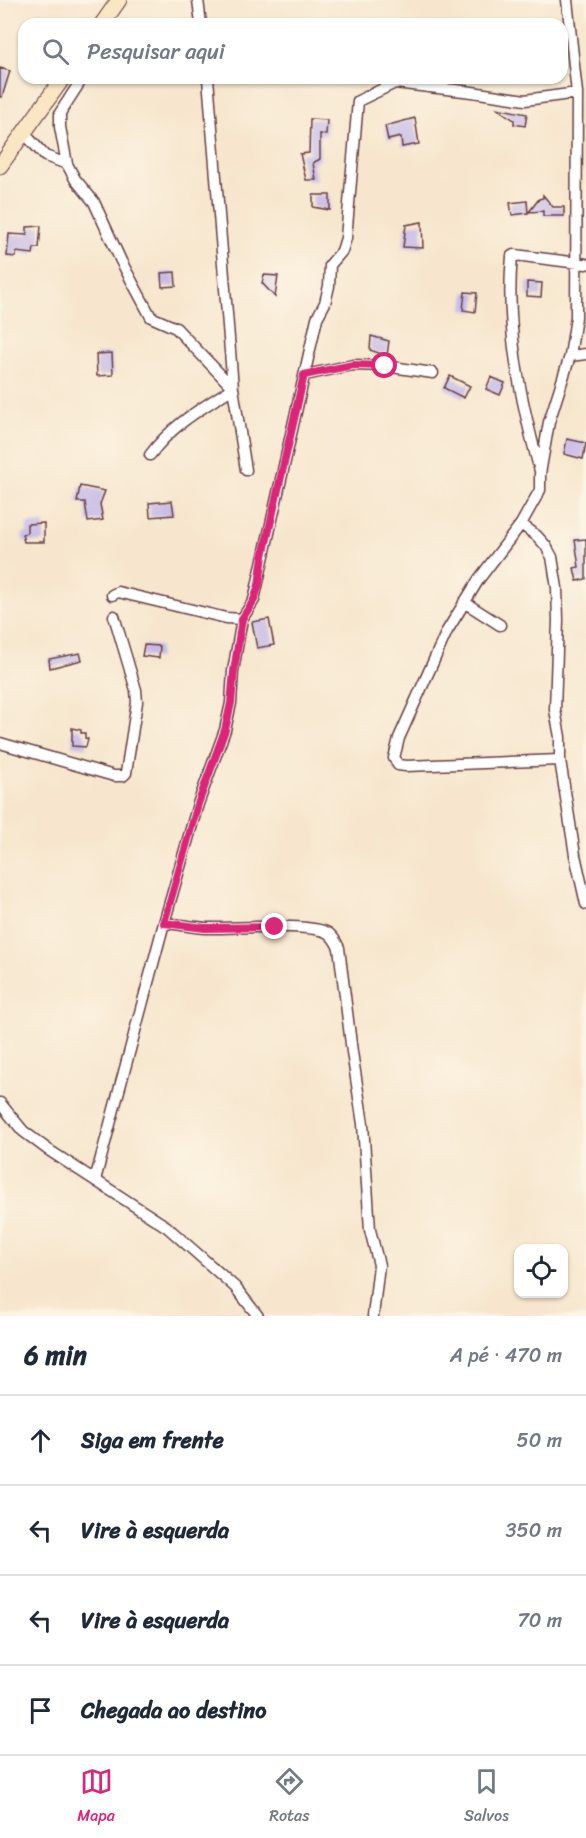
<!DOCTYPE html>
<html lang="pt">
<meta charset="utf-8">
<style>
:root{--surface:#fff;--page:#f2f2f3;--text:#1f2937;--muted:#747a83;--line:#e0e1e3;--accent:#db2777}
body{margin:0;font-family:Sriracha,sans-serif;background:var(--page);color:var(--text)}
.controls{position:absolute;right:18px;bottom:18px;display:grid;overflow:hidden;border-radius:12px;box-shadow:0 2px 4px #0004}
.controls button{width:54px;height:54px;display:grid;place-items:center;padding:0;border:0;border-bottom:2px solid var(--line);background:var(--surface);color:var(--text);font:30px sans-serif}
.stop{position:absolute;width:18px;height:18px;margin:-14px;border:4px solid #db2777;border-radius:50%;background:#fff}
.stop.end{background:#db2777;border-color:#fff;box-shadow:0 2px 6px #0008}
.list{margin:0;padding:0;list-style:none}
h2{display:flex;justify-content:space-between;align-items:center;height:78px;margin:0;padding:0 24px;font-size:26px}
h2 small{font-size:20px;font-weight:400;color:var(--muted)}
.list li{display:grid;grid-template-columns:39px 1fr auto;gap:18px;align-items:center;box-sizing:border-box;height:90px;padding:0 24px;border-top:2px solid var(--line)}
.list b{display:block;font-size:22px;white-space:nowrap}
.list em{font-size:20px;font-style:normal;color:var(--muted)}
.icon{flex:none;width:33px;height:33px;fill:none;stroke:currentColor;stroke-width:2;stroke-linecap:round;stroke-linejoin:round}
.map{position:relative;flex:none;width:586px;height:1316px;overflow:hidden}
.search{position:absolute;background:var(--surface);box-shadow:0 2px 4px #0004;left:18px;right:18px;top:18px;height:66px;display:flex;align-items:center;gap:15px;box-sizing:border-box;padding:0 21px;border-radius:18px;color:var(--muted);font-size:22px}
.sheet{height:438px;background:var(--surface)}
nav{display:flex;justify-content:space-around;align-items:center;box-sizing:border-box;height:84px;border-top:2px solid var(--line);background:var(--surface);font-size:16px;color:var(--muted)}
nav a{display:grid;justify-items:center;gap:3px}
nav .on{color:var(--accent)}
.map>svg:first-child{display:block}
.building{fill:#c8bbe7}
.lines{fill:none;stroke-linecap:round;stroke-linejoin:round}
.minor-casing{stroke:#643d43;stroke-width:13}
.secondary-casing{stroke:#643d43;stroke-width:17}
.minor{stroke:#fff;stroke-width:10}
.secondary{stroke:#fbe6c3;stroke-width:15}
.route{stroke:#db2777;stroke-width:8}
</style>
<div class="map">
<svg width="586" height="1316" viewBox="0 0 586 1316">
<rect width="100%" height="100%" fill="#fcf5e5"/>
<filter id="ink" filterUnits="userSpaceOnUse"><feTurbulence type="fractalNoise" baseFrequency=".0167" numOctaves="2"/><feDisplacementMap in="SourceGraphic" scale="12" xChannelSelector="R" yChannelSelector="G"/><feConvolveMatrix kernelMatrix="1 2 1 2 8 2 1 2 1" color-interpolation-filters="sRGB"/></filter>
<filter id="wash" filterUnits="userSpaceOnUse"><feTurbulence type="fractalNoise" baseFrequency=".008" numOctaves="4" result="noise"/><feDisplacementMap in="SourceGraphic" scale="24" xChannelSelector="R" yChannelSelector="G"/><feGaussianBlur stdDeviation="1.35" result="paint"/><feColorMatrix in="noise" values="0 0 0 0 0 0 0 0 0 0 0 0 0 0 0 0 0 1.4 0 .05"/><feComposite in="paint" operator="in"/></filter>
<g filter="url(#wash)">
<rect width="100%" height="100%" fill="#f7e6cd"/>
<g id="blocks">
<path class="building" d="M0 68 10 71 2 97H0Z
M496 108 527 114 525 126 514 124V120Z
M415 118 419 144 402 147 401 137 388 140 385 126Z
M310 119 327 120 326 135 320 134V159L313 163 316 180H306L300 154 309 153Z
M313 195H330V210L313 207Z
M543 195 553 207H564V216H543V211L529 212 539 199 543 198Z
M527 201 528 213 512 215 510 203Z
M422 222 423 248 403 247 406 225Z
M41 226 39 248H34L33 254 16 252V257L7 256 9 234 27 235V227Z
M175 272 176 286 162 287 161 273Z
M264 275 278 276 275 297 262 283Z
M527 282 542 283 541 297 527 296Z
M465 292 477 293 475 312 463 310Z
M371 336 389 341 387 356 370 350Z
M112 353 113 375 97 376 96 354Z
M450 376 470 386 464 398 444 388Z
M491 377 505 383 500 395 486 389Z
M567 439 586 443 583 459 564 454Z
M80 486 105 491 100 504 103 520 88 522 85 502H77Z
M172 501 174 515 150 517 149 503Z
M44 523V542H24L22 534 27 533V524Z
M586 539V579L577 581 574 568 579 567 575 540Z
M269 619 274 645 257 648 252 622Z
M144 645 160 646 159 658 142 656Z
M80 653 82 660 50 668 49 659Z
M72 728 81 730V733H85V738L88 739 86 747 72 746Z"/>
</g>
</g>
<g filter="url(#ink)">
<use href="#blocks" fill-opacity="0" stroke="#643d43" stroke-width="1.5"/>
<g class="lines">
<defs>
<path id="minor" d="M198 0 201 24
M85 78 80 82 60 113V127L67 164 75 179 94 202 121 261 151 317 176 328 233 388C202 408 173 424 150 455
M208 78 233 388 246 470
M24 133 45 156 67 164
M570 356 586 354
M305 375 353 365 385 366 433 373
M540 471C521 402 505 328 512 256L515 255 586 264
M521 524 537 536 546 546 552 557 557 588 558 620 555 710 560 737V760L575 855 586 904
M112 595 118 592 226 618 242 619 254 600 317 318 325 303 329 286 330 265 342 251 346 238 358 101 395 83 472 92 525 100 577 93
M464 602 500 625
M0 743 114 776H123L126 773 137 702 136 690 114 616
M560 760 406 766 398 765 394 758 399 738 447 631 479 579 521 524 540 490V474L549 422 570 356 576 317 577 93 567 0
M164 923C178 924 192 927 206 928 231 929 310 922 328 933 334 937 336 942 339 948L352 1052 363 1124 370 1230 379 1265 373 1316
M0 1103 23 1131 47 1149 167 1227 235 1287 258 1316
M95 1180 164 923 198 804 225 730 231 703 233 671 242 619"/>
<path id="secondary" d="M102 24 119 0
M0 166 63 78"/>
</defs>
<use href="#minor" class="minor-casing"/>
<use href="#secondary" class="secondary-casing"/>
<use href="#minor" class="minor"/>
<use href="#secondary" class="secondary"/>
</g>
</g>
<g class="lines" filter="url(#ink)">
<path class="route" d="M275 927 205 928 164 923 198 804 225 730 231 703 234 671 242 619 254 600 259 585 263 556 304 375 353 365 385 366"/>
</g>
</svg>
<div class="controls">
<button><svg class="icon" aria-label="locate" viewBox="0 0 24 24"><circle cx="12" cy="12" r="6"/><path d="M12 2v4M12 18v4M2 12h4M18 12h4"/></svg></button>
</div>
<div class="stop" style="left:385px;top:366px"></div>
<div class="stop end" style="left:275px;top:927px"></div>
<div class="search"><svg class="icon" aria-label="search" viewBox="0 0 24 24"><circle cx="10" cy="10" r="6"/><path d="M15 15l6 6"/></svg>Pesquisar aqui</div>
</div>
<section class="sheet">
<h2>6 min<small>A pé · 470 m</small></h2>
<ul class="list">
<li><svg class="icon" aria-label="ahead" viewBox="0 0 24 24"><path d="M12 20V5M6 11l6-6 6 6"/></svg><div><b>Siga em frente</b></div><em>50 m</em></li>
<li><svg class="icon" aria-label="left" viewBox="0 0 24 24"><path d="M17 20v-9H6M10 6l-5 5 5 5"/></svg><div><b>Vire à esquerda</b></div><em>350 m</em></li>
<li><svg class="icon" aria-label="left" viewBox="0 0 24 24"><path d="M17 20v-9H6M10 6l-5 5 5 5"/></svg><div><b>Vire à esquerda</b></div><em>70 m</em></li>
<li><svg class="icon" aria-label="arrive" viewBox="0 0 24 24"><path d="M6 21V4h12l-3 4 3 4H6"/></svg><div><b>Chegada ao destino</b></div></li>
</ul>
</section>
<nav>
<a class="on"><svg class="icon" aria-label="map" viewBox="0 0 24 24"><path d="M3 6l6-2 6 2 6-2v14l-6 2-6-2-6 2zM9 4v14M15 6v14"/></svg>Mapa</a>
<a><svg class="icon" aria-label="directions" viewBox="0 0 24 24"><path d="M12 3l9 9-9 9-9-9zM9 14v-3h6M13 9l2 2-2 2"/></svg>Rotas</a>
<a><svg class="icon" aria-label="saved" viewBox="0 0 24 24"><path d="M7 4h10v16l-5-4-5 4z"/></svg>Salvos</a>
</nav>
